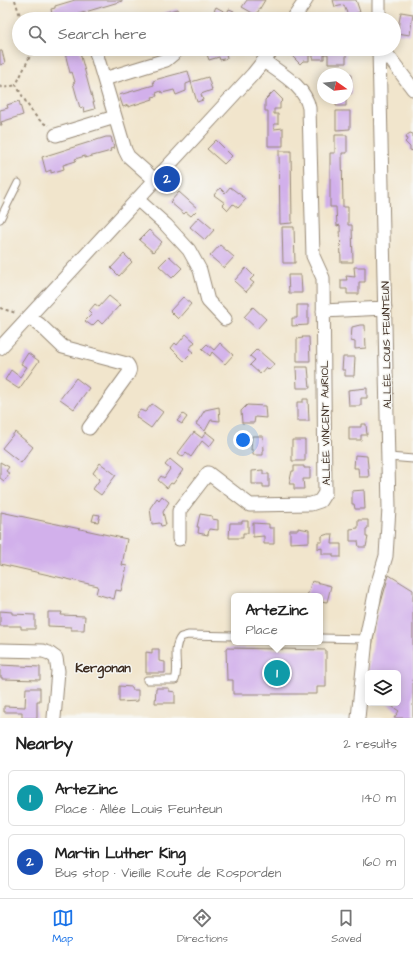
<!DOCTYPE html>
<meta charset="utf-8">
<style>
:root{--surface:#fff;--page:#f2f2f2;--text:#222;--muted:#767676;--line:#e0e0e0;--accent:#1a73e8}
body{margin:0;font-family:"Architects Daughter",sans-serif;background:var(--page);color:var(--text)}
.controls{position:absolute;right:12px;bottom:12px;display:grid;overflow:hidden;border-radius:6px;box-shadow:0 2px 10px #0003}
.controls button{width:36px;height:36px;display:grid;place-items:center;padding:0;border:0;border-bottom:1px solid var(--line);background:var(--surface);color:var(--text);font:20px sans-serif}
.compass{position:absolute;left:317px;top:68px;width:36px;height:36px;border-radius:50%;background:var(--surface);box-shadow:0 2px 10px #0003;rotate:104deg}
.you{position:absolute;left:243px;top:440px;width:14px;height:14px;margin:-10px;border:3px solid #fff;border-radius:50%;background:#1a73e8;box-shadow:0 0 0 6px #1a73e833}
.badge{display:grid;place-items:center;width:26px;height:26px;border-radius:50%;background:var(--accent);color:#fff;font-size:13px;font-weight:700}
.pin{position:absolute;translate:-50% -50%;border:2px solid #fff;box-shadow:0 1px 4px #0006}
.popup{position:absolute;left:231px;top:593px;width:92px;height:52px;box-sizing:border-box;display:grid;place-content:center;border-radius:6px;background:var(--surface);filter:drop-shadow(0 1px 3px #0005);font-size:13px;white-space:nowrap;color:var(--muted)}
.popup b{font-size:15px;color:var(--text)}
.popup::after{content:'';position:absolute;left:50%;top:100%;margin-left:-8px;border:8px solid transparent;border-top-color:var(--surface)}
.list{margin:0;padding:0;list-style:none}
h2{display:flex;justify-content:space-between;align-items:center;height:52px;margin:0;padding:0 16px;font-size:17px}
h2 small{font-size:13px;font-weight:400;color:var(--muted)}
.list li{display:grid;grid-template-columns:26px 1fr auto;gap:12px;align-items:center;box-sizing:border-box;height:56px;margin:0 8px 8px;padding:0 8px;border:1px solid var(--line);border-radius:6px}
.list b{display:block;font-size:15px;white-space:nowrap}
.list p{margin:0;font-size:13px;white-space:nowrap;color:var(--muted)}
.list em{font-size:13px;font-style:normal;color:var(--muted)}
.icon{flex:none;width:22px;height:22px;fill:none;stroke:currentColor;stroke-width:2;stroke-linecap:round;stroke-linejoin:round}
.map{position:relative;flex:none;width:413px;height:718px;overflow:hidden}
.search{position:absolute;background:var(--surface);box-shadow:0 2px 10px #0003;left:12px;right:12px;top:12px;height:44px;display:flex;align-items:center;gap:10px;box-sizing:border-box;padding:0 14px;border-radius:22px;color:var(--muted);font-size:15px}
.sheet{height:180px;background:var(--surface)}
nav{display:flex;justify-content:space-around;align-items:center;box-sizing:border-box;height:56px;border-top:1px solid var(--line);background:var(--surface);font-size:11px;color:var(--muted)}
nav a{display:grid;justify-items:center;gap:2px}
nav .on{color:var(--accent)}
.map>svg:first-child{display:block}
.building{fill:#d2b0eb}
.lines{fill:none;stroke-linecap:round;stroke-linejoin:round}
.lane-casing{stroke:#968875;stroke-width:9}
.street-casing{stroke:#968875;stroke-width:15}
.path{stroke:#968875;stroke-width:2;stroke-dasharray:3 3;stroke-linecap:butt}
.lane{stroke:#fff;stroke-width:7}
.street{stroke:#fff;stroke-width:13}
.labels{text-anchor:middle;stroke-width:3;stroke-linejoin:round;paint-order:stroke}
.street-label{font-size:11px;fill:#3b2a1e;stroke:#f6f6f2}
.quarter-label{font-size:13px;font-weight:bold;fill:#3b2a1e;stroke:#f6f6f2}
</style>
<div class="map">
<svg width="413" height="718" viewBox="0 0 413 718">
<rect width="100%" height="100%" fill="#f6f6f2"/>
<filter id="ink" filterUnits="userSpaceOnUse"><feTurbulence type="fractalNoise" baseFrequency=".025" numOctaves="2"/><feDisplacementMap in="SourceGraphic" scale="8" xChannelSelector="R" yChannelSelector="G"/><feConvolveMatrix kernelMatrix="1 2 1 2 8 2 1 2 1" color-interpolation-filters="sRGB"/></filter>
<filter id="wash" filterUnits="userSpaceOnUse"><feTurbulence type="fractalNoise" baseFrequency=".012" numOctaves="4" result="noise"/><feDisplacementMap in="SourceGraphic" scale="16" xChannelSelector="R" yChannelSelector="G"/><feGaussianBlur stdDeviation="0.9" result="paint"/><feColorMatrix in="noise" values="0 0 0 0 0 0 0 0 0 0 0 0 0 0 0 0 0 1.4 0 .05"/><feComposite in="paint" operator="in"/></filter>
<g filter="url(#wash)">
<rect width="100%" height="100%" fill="#f1e5cc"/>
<g id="blocks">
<path class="building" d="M75 0H122V1L62 19H53L51 9 55 8V6Z
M247 0H265L256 15 242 7Z
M333 0H356L360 12 348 16 344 5 335 7Z
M216 7 227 13 229 9 234 11 230 19 214 11Z
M177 9 179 15 184 13 185 19H153L152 16Z
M401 12 413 14 410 35 397 33Z
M64 49H79L95 109 84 112 83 107 80 108 73 83 75 82 72 72 70 73Z
M205 49H225L227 58 220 60 219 57 209 60Z
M297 49H346V63H328V54H324V59H313V55H309V61H303L300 64 291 55Z
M0 51H2L5 63 0 65Z
M188 71 191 82 208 77 212 90 201 94 203 100 197 102 191 82 186 84V91L176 95 174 90 162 93 161 91 156 93 157 96 152 97 153 99 128 107V105L123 107 119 95 154 85 153 81 158 79Z
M347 74H351V94H347Z
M274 91 283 100 280 103V109H274V114H278V124H274V129L283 128V146H268V111H265V100Z
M336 98H346V106H336Z
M19 101 23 115 1 122 2 125H0V110L8 108 7 105Z
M336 111H350V129L336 130Z
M410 133 413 134V151L410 150V147L405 142 407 140 406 136Z
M335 135H347V153H342L343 207H348V225H352L353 262H341L340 225 337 226 336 207H330V153H335Z
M106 137H111L114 148 110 149 111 151 85 158V156L75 159 76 161 63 165 64 169 51 173V170L46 172 42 157Z
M216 140 232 156 224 164 207 149Z
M279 151H291L292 223 280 224Z
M230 187 246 199 238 208 233 204 228 210 223 205 225 203 214 195 220 188 225 193Z
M179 192 198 209 191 216 186 212 184 214 170 202Z
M199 217 214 230 205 240 190 227Z
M282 227H294L295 263H283Z
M149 230 162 242 153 252 139 240Z
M220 245 234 257 224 268 210 256Z
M124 254 132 262 119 276 111 268Z
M169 256 182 268 172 278 159 266Z
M354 267H365V282H359V294H347V289H341V280H347L346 276 355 277Z
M246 268 254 276 250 280 254 283 246 292 234 281Z
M288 275H301L302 293H289Z
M109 296 120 305 102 324 98 320 92 326 85 321 92 314 89 311 95 304 99 307Z
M183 297 191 304 178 319 170 311Z
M297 305H308V325L292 326V318H297Z
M253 307 266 319 257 329 244 317Z
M360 325H365L366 348 355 349V342L351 341 352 327Z
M186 334 195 342 189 349 193 352 184 361 171 348 175 343 177 345Z
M302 337H309L310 361H297V339L303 338Z
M220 343 233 355 225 364 212 352 210 356 202 349 207 344 214 350Z
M257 349 274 364 269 370 266 367 260 374 250 365 255 360 250 356Z
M28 353 39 361 19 389 5 380 11 370 20 377 27 367 21 364Z
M343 357H355L354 376H345V370H342Z
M296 367H308L310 388H297Z
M76 378 89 388 74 409 60 399Z
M367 388V398H361V406H349L348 390Z
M303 399H308L309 421H297V402H303Z
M152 404 163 412 151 428 137 418 136 415 140 410 145 412Z
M247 405 265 406 266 418 255 417 254 423H242L241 411Z
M219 407 220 421 211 420 205 431 196 424 205 410Z
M183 414 187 417 182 424 177 421Z
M361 424H366L367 435H361V440H349V427H361Z
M15 432 33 447 21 463 2 448Z
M194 432 202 438 206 432 215 439 209 447 202 441 191 457 186 453 183 457 178 453Z
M252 436H263L264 450H263V455H253V450H251Z
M292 440H305V461H292Z
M355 455 367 456 369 477H359L358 468H354Z
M170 459 183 470 173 484 171 483 167 488 158 480 161 476 164 478 170 469 165 465Z
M0 462 9 467 6 471 10 474 4 481 0 478Z
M100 463 116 475 101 495 93 489 100 479 93 473Z
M294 466H304V468H310V479H303L304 489H294V484H289L292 471H294Z
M263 470V474H269V487H263V484H252V471Z
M364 490 365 509H355L354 504H352V491Z
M162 496 169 502 163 512 166 525 161 526 160 523 152 524 150 508 157 498 159 500Z
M1 512 127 539 122 565 127 566 121 591 116 590 114 599 96 594 98 586 0 564Z
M94 514 100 515 98 522 92 521Z
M200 514 212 516V519L218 520V530L209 529 208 535 198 533 199 527H197Z
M358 520H368V528L366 529V537H368L366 547H359L358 541H350V529L358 528Z
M242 521H248V533H243V538H229L230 523H242Z
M253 523 269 524V528H274V544H264V536L253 537Z
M298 528 309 530V542L290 543V530H298Z
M328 534H333L332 544H341V557H333V554H322V548L318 549V542H322V536Z
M389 575 413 590V718H394L399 711 387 703H398V673H368L377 616Z
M312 581 331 586 327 602 320 601V596H307Z
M0 611 12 612V614L35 615V629H21V626H0Z
M48 612H62L61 615 85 616 84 630H71V627L48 626Z
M226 648 326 650V687H317V694H233V680H227Z
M152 649H159V661L165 662V673H146V652L152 653Z
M0 665 40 667V680L2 679V677H0Z
M119 686 132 687V690H138V701L119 702Z
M26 688H40V701H37V718H22V712H4V706L25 707Z
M156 688H169V691L175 692V703H155Z"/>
</g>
</g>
<g filter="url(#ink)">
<use href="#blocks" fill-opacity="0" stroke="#968875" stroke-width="1"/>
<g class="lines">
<defs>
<path id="lane" d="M0 219 18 183
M389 457 413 459
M320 638 366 639
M147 680H175C180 667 171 649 181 637L188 635 234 636"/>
<path id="street" d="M379 0V19
M293 19 306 0
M95 49 125 150 128 156 155 180
M383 49 413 89
M104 79 166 60 178 50
M56 135 115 117
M138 200 166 225 189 250 200 270 208 301 225 319
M323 311 385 308
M29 317 39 324 63 347 127 364C131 369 130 372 126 377L89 428
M0 348 253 74 273 49
M179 539V511L208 473 250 505 311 504 320 501 325 493 323 278 313 256 309 108C305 86 281 74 264 61
M0 650 43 651 49 653 56 658 58 671 54 718
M358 718 366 639 376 589 386 556 389 508 379 49"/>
</defs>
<use href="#lane" class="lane-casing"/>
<use href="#street" class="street-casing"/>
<path class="path" d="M15 0 21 19
M29 49 31 54
M38 49 31 54 16 85C23 96 36 124 49 125
M0 86 3 88 16 85
M0 308 16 313"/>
<use href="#lane" class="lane"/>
<use href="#street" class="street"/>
</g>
</g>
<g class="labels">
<g class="street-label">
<text transform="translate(386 345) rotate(-91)" y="4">ALLÉE LOUIS FEUNTEUN</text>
<text transform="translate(325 423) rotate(-91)" y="4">ALLÉE VINCENT AURIOL</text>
</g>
<g class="quarter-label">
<text x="103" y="672">Kergonan</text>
</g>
</g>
</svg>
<div class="controls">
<button><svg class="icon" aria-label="layers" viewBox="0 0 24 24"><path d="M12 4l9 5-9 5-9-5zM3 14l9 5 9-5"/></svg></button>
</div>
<svg class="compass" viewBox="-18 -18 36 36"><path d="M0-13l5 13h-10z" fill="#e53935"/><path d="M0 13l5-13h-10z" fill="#767676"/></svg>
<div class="you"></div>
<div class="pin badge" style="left:277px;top:673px;background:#0f9aa8">1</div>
<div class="popup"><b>ArteZinc</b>Place</div>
<div class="pin badge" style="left:167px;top:179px;background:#1a4fb4">2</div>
<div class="search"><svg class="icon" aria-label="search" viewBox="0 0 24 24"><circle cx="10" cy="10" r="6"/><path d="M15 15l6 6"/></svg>Search here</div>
</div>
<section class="sheet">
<h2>Nearby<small>2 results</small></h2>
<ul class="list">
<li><span class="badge" style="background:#0f9aa8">1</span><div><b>ArteZinc</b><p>Place · Allée Louis Feunteun</p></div><em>140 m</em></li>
<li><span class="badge" style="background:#1a4fb4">2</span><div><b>Martin Luther King</b><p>Bus stop · Vieille Route de Rosporden</p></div><em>160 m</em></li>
</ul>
</section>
<nav>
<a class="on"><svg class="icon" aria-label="map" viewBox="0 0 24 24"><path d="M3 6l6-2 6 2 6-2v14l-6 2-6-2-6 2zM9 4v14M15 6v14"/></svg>Map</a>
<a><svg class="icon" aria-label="directions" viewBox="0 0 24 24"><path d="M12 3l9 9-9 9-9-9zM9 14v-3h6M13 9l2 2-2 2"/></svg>Directions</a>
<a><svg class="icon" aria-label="saved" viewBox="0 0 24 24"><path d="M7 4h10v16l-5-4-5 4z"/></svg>Saved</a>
</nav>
